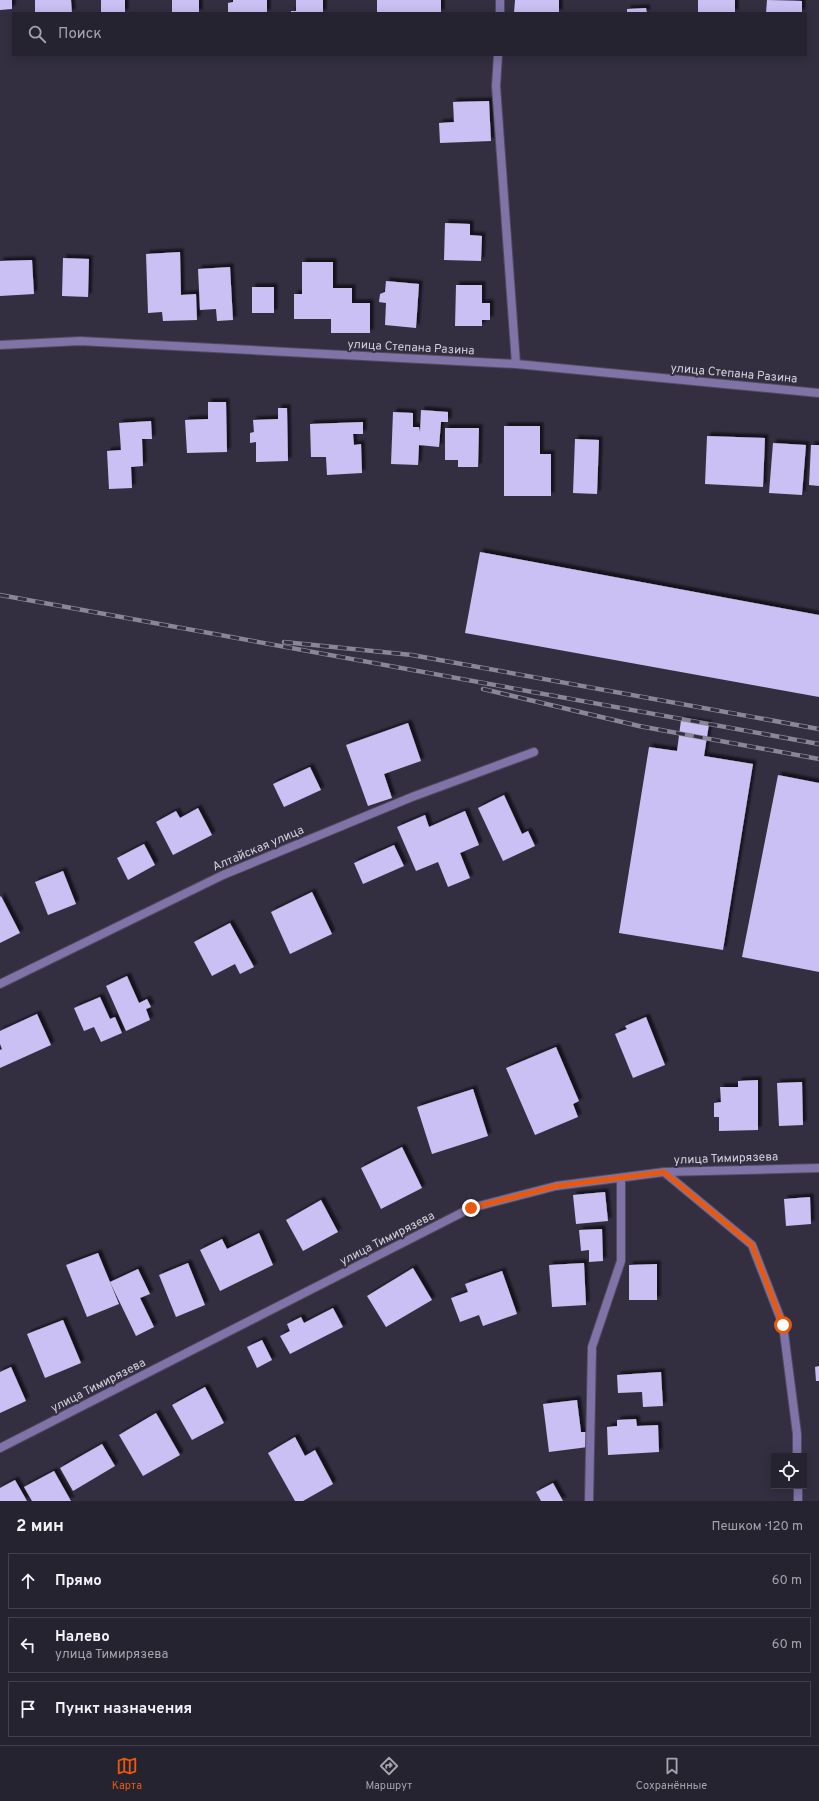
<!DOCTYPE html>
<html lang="ru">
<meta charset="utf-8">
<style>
:root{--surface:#262331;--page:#2e2b39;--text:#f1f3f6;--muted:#a4a4ab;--line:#42404d;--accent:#ea580c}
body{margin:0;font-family:Overpass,sans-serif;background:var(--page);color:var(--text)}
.controls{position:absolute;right:12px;bottom:12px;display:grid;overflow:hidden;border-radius:0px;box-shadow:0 2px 10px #0003}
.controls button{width:36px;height:36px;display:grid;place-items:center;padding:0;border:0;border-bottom:1px solid var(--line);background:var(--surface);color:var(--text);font:20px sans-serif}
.stop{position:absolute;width:12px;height:12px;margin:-9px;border:3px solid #ea580c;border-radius:50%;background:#fff}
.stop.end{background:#ea580c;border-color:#fff;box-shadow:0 1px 4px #0008}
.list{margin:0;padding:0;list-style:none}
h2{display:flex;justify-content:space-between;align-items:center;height:52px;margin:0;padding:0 16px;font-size:17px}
h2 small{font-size:13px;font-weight:400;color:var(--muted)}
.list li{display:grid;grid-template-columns:26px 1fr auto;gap:12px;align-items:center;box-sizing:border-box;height:56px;margin:0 8px 8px;padding:0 8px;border:1px solid var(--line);border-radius:0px}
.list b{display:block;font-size:15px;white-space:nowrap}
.list p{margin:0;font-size:13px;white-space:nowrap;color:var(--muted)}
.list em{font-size:13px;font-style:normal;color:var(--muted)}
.icon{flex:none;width:22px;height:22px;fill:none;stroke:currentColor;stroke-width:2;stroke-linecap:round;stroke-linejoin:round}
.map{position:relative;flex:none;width:819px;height:1501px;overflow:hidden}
.search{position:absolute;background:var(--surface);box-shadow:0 2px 10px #0003;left:12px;right:12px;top:12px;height:44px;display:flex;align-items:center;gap:10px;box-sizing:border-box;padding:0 14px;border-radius:0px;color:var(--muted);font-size:15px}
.sheet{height:244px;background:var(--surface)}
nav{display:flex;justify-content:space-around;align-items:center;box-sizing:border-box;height:56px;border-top:1px solid var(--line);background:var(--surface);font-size:11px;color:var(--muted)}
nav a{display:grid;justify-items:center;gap:2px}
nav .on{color:var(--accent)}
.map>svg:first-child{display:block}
.building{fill:#cac0f3;filter:url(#shadow)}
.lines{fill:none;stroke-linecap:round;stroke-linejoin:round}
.minor-casing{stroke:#504c5d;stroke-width:10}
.minor{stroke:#7f73a8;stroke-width:8}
.rail-casing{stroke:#898695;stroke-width:4.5}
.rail{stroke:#332f41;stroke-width:3;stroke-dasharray:9;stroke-linecap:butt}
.route{stroke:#ea580c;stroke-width:5}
.labels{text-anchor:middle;stroke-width:4;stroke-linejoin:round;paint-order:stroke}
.street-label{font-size:12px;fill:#d2d0db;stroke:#332f41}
</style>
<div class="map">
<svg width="819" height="1501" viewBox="0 0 819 1501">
<defs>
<filter id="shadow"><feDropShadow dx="3.5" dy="-3.5" stdDeviation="1" flood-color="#0009"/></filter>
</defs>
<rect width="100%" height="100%" fill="#332f41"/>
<path class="building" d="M0 0H12V9L0 10Z
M35 0H71L72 13H35Z
M101 0H125V13H101Z
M172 0H199V13H172Z
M233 0H267V13H228V3L233 2Z
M296 0H323V13H291V11H296Z
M377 0H441V13H377Z
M515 0H559V13H514Z
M698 0H735V13H698Z
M767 0 802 1V13H766Z
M646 8 647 13H627V9Z
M489 101 491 141 440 143 439 123 454 122 453 102Z
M445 223 470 224V235L482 236 481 261 444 260Z
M180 252 181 295 196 294 197 320 163 321 162 312 148 313 146 254Z
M63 258 89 259 88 297 62 296Z
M32 260 34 294 0 296V261Z
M302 262H333V288H352V303H370V333H331V319H294V294H302Z
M230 267 233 320 217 321 216 309 200 310 198 269Z
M386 281 419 284 416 328 385 325 386 303 379 302 380 294 385 292Z
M456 285H482V303H490V320H482V326H455Z
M252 287H274V313H252Z
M208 402H226L227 452 187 453 185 420 208 419Z
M278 408H287L288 461 256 462V442L250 443V433L254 432 253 420 278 419Z
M421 410 448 412V422H441L439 447 419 445 418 465 391 464 393 412 413 413V427H419L420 432Z
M151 421 152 439H142L143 466 131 467 132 488 109 489 107 451 121 450 119 423Z
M363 422V434H353L354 445 361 444 362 473 327 475 326 457H311L310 424Z
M504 426H540V454H551V496H504Z
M445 428H479L478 467H458V460H445Z
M707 436 765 438 763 487 705 484Z
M575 439 599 440 597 494 573 493Z
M773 443 806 445 802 495 769 493Z
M811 445H819V486L809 485Z
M480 552 819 615V697L465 633Z
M681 720 709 724 704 756 753 764 723 950 619 933 649 747 677 751Z
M408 723 421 761 384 774 392 798 368 806 346 745Z
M310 767 321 790 284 807 273 784Z
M778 775 819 783V972L742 957Z
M504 795 522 834 528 831 535 846 503 861 478 808Z
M198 808 212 835 173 855 156 822 176 811 180 818Z
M465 811 479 845 460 853 470 878 448 887 438 862 416 871 397 827 425 815 429 827Z
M144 844 155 865 128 880 117 858Z
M394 845 404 866 363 884 354 863Z
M63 871 76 904 48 915 35 882Z
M312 892 332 934 290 954 271 912Z
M1 896 20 933 0 943V897Z
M230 923 254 967 240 974 235 964 212 976 194 942Z
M127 976 139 1003 147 999 151 1007 146 1009 150 1020 126 1031 106 986Z
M100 997 110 1019 115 1017 122 1033 101 1042 94 1027 84 1031 74 1008Z
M37 1014 51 1045 0 1068V1050L2 1049 0 1044V1031Z
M646 1017 665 1065 633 1078 615 1034 627 1029 625 1026Z
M556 1047 579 1101 573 1104 578 1117 535 1135 506 1068Z
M758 1080V1130L719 1131V1117H714V1103L721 1102 720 1087H738V1081Z
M802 1082 803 1125 779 1126 777 1083Z
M473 1089 488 1136 432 1154 417 1107Z
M402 1147 422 1188 381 1209 361 1168Z
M605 1192 608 1221 576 1224 573 1195Z
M810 1197 811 1224 786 1226 784 1199Z
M321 1200 338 1232 303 1251 286 1220Z
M602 1229 603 1261 589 1262V1250L581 1251 579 1230Z
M259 1233 273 1265 220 1291 200 1250 222 1239 227 1249Z
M98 1253 119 1304 87 1317 66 1265Z
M188 1263 205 1305 176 1317 159 1275Z
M584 1263 586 1305 552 1307 549 1265Z
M657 1264V1300H629V1265Z
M413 1268 432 1300 386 1327 367 1296Z
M138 1269 150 1294 140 1298 154 1327 136 1336 110 1282Z
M502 1271 517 1314 483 1326 479 1315 460 1322 451 1298 468 1292 465 1284Z
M333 1308 343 1327 290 1354 280 1336 290 1331 287 1324 301 1317 304 1323Z
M63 1320 81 1363 45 1378 27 1334Z
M262 1340 272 1360 257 1368 247 1347Z
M819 1366V1381H816L815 1367Z
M11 1367 26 1401 0 1413V1372Z
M661 1372 663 1406 643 1407 642 1392 618 1393 617 1375Z
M205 1387 224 1423 192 1440 172 1405Z
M577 1400 581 1432H586L588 1447 549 1452 543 1404Z
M156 1413 180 1455 143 1476 119 1435Z
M636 1419 637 1426 658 1425 659 1452 608 1455 607 1427 617 1426V1420Z
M295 1437 305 1456 315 1450 333 1484 303 1501H295L268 1453Z
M102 1444 115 1466 73 1491 60 1468Z
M54 1471 71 1501H32L24 1487Z
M15 1480 27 1501H0V1488Z
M553 1483 563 1501H541L536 1492Z"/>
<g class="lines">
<defs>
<path id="minor" d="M500 13V0
M498 55 496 86 516 364
M0 345 80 341 516 364 819 393
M0 984 223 875 412 797 534 752
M664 1172 752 1245 783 1325 797 1434V1456
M0 1448 471 1208 556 1186 664 1172 819 1168
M798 1486V1501
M589 1501 592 1347 621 1261V1178"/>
</defs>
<use href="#minor" class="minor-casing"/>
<use href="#minor" class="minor"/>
<defs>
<path id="rail" d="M0 595 819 744
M284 642 412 655 819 729
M483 689 639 726 819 759"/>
</defs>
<use href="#rail" class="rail-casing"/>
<use href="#rail" class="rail"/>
</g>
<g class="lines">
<path class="route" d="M471 1208 556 1186 664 1172 752 1245 783 1325"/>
</g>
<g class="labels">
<g class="street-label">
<text transform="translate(411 347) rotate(3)" y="4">улица Степана Разина</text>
<text transform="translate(734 373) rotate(5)" y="4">улица Степана Разина</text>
<text transform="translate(258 848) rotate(-23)" y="4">Алтайская улица</text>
<text transform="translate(726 1158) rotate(-2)" y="4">улица Тимирязева</text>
<text transform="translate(387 1238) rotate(-27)" y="4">улица Тимирязева</text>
<text transform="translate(98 1385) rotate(-27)" y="4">улица Тимирязева</text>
</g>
</g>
</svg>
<div class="controls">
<button><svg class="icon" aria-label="locate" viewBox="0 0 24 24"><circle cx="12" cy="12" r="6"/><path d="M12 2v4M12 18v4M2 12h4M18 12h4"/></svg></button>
</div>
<div class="stop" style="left:783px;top:1325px"></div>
<div class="stop end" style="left:471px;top:1208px"></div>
<div class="search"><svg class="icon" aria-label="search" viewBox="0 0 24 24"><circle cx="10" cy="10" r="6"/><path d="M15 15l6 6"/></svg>Поиск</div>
</div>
<section class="sheet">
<h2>2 мин<small>Пешком · 120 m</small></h2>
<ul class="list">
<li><svg class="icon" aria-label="ahead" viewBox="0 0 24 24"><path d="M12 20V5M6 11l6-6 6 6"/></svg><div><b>Прямо</b></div><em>60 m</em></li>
<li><svg class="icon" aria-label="left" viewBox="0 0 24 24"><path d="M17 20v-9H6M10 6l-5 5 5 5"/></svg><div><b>Налево</b><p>улица Тимирязева</p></div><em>60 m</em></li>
<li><svg class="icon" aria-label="arrive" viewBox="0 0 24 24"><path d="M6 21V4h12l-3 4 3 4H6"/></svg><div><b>Пункт назначения</b></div></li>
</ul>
</section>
<nav>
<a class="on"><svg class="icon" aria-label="map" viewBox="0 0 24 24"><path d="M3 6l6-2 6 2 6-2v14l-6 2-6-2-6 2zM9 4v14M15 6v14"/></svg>Карта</a>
<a><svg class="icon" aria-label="directions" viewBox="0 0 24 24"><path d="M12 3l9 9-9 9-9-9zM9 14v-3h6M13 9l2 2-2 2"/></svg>Маршрут</a>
<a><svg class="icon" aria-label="saved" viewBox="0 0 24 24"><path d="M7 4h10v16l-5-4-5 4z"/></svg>Сохранённые</a>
</nav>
